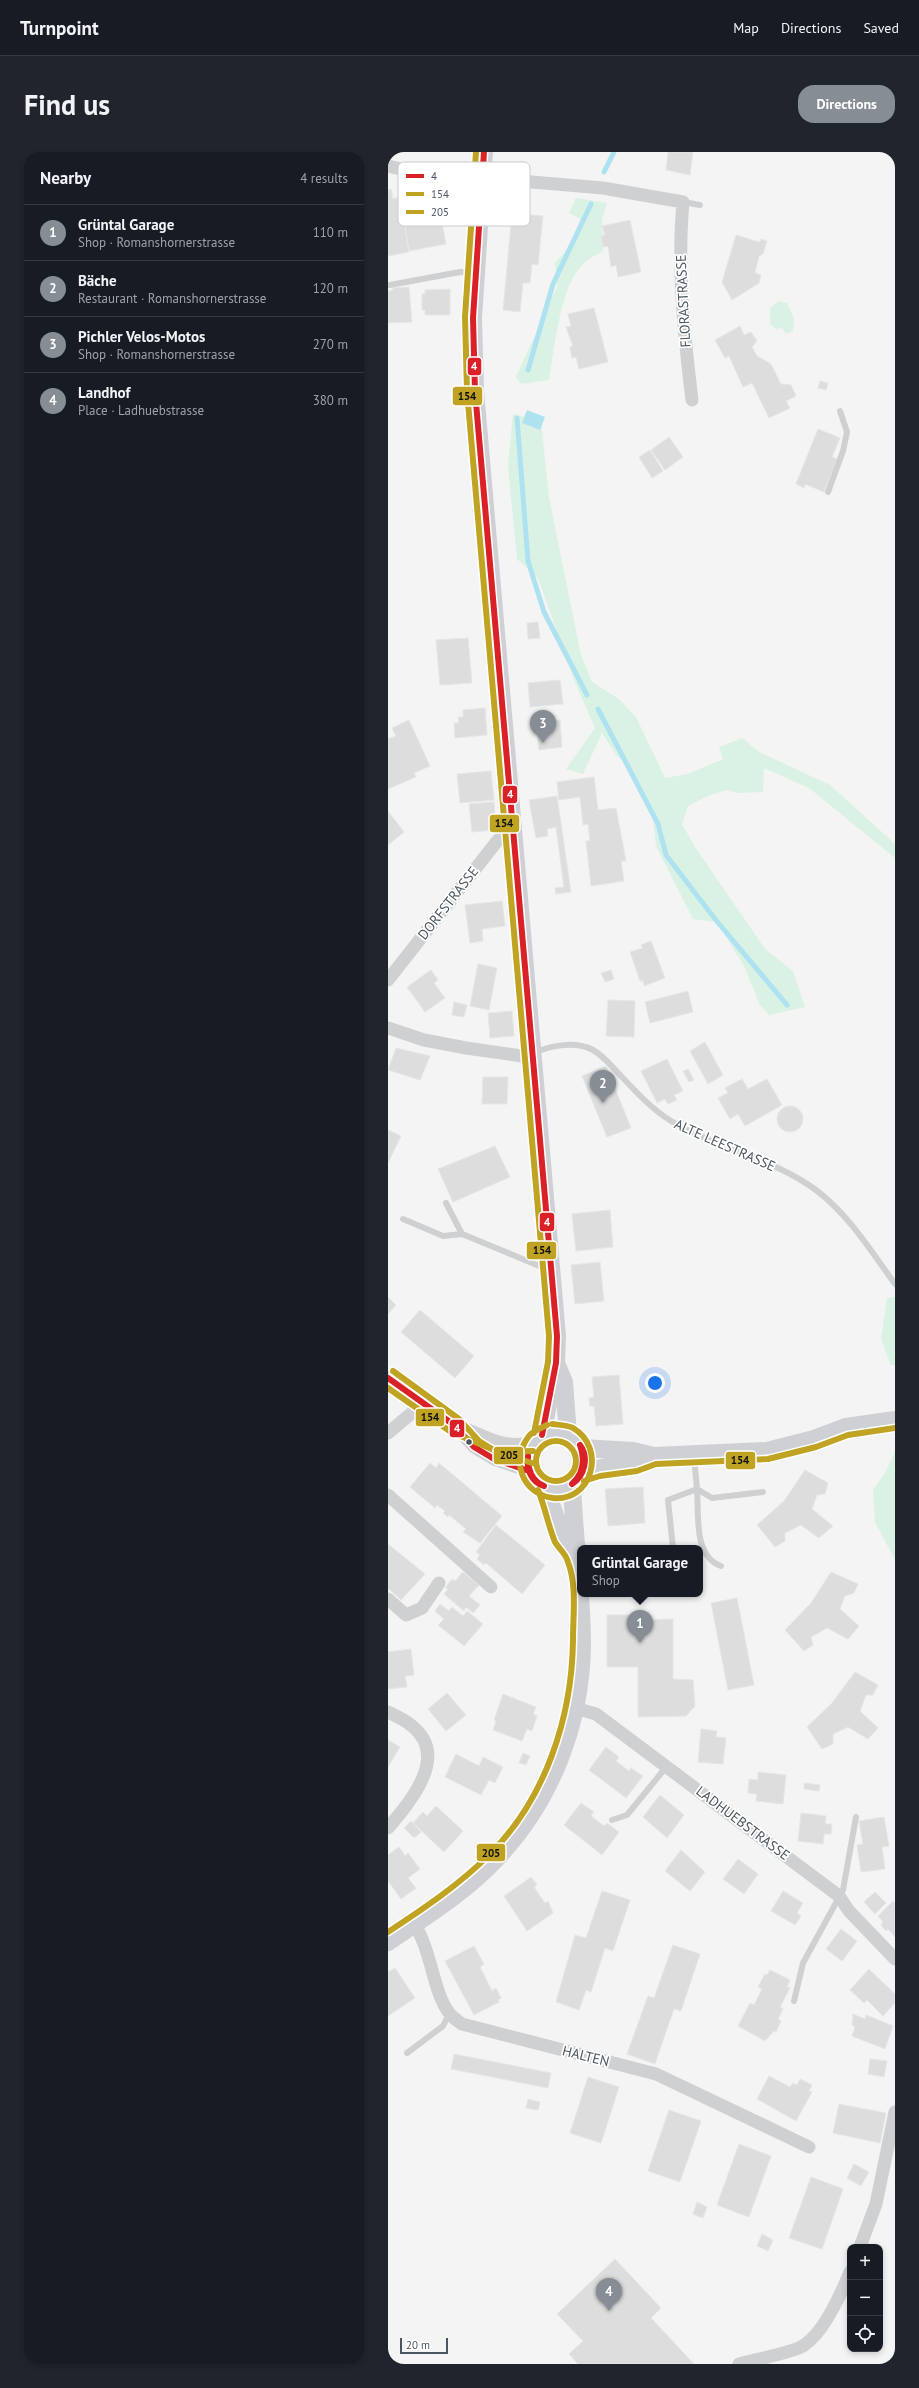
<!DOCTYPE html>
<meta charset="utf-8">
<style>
:root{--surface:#171b24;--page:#20242c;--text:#f1f3f6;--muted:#9ea1a6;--line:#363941;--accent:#868d94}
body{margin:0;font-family:"PT Sans",sans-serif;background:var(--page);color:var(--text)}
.controls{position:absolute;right:12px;bottom:12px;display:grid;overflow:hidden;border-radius:8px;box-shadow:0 2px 6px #0003}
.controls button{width:36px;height:36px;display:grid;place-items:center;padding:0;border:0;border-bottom:1px solid var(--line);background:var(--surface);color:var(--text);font:20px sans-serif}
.scale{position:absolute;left:12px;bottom:10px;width:48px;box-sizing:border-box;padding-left:4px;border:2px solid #4a5661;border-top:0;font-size:11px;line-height:14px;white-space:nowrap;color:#4a5661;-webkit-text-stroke:3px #fff;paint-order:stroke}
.you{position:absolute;left:267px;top:1231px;width:14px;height:14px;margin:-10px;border:3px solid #fff;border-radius:50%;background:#1a73e8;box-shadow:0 0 0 6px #1a73e833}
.badge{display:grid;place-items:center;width:26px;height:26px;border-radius:50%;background:var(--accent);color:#fff;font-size:13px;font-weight:700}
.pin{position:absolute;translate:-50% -33px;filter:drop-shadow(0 1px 2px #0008)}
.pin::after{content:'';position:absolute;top:21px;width:14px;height:12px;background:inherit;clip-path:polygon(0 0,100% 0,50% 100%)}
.popup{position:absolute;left:189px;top:1393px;width:126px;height:52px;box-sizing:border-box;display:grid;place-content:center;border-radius:8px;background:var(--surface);filter:drop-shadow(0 1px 3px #0005);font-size:13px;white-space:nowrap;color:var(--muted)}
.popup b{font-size:15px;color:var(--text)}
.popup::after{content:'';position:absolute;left:50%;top:100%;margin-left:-8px;border:8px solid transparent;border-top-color:var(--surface)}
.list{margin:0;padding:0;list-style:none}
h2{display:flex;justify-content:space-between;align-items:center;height:52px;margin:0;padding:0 16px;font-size:17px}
h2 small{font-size:13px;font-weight:400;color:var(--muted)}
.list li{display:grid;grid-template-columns:26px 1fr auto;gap:12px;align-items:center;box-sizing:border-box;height:56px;padding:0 16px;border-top:1px solid var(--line)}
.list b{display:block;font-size:15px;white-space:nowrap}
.list p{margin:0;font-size:13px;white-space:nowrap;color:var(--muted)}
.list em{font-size:13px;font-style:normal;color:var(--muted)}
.icon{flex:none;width:22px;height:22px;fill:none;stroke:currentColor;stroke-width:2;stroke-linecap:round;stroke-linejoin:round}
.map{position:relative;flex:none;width:507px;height:2212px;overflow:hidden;border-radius:16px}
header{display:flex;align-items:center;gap:24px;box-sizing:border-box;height:56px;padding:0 20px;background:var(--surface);border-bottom:1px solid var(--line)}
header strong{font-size:19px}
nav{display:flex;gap:22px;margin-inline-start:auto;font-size:14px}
.intro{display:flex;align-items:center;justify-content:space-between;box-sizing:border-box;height:96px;padding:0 24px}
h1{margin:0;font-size:28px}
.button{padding:10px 18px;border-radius:16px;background:var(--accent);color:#fff;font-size:14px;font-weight:700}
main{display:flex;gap:24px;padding:0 24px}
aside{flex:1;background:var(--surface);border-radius:16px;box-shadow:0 2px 6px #0003}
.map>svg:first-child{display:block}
.green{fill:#d9f2e3}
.water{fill:#aee2f0}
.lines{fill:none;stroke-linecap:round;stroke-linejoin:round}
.stream{stroke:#aee2f0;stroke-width:5}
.building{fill:#ddddde;stroke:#e5e6e7}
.lane{stroke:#ced0d2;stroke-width:6}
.street{stroke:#ced0d2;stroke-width:13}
.secondary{stroke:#ced0d4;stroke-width:18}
.bus-1-casing{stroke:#fff;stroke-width:9}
.bus-2-casing{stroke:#fff;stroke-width:9}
.bus-3-casing{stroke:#fff;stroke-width:9}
.bus-1{stroke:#da2128;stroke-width:6}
.bus-2{stroke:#c0a322;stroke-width:6}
.bus-3{stroke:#c0a322;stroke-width:6}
.bus-dot{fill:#4a5661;stroke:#fff;stroke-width:1.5}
.labels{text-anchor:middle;stroke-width:3.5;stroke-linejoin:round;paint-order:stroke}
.street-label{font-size:14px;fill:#4a5661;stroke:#fff}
.key{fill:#fff;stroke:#c9ccd0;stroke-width:1}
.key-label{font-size:11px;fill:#4a5661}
.line-badge{stroke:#fff;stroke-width:1.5}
.badge-label{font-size:11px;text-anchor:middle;font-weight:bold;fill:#fff}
.pale-badge-label{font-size:11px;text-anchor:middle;font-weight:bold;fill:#111}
</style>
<header>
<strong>Turnpoint</strong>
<nav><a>Map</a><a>Directions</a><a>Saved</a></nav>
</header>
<div class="intro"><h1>Find us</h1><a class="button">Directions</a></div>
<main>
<aside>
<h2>Nearby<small>4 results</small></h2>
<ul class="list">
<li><span class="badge">1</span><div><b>Grüntal Garage</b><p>Shop · Romanshornerstrasse</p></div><em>110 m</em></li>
<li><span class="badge">2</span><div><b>Bäche</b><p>Restaurant · Romanshornerstrasse</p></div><em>120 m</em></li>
<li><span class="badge">3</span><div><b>Pichler Velos-Motos</b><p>Shop · Romanshornerstrasse</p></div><em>270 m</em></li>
<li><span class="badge">4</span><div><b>Landhof</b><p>Place · Ladhuebstrasse</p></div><em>380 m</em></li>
</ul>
</aside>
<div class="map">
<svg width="507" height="2212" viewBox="0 0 507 2212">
<rect width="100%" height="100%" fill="#f4f4f4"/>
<path class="green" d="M188 46 219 51 214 68 215 99C206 104 196 109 190 118 172 141 166 198 161 228L133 232 128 225 169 135 167 111 189 87 192 67 181 61Z
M391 149 399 151 406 166 405 179 398 182 394 176 388 177 382 172V156Z
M125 262 153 269 161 346 193 503 204 530 231 547 248 565 277 626 300 622 335 607 331 595 354 586 371 600 442 633 507 692V706L421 636 376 616 375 640 350 641 339 638 322 643 300 654 294 672 307 695 377 797 405 819 417 855 381 863 372 853 356 814 329 770 305 767 268 694 265 667 252 634 242 613 229 604 214 581 195 622 178 617 207 576 188 533 150 426 129 407 120 314Z
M507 1145V1213H503L493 1187 499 1146Z
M507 1300V1408L487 1370 485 1338 497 1321Z"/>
<path class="water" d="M139 258 157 265 152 278 134 271Z"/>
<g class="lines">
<path class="stream" d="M216 20 226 0
M140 218 165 132 203 52
M129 266 140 409 156 460 199 543
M210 557 270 672 278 703 327 767 399 853"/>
</g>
<path class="building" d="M280 0H305L302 23 278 18Z
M3 37 5 47 12 45 21 100 0 104V38Z
M49 45 58 92 21 99 13 51Z
M124 61 155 64 150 113 144 112 142 131H135L132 160 115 158Z
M242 68 253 120 230 125 228 113 223 115 220 94 215 95 213 84 217 83 214 74Z
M348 83 371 90 373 87 379 89 375 102 371 104 367 121 373 123 371 131 344 148 334 130Z
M21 135 24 170 0 171V139L5 138V136Z
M62 137V163H37V158H34V142H37V138Z
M206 156 220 210 191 217 188 205 184 206 182 195 185 194 178 175 183 174 180 162Z
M352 174 356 183 363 180 369 189 364 195 369 204 383 212 393 232 403 233 408 244 398 249 402 256 381 266 364 231 355 235 341 204 337 206 327 188Z
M432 229 440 231 438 238 430 236Z
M430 277 452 286 444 305 449 307 436 340 417 332 416 336 408 332Z
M281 285 295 305 277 318 263 298Z
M262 298 275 319 264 326 251 305Z
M150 470 152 486 140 487 139 471Z
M80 486 84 531 52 533 48 488Z
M172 528 175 552 142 555 140 531Z
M97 556 99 583 67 586 66 571H71L70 565H75V558Z
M21 568 42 614 26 621 28 625 0 637V587L8 584 4 576Z
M172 568 174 595 151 598 148 571Z
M103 619 106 648 72 651 69 622Z
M206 625 210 658 228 656 238 709H233L236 729 203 734 198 689H202L200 672 195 673 192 645 171 648 169 630Z
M169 644 183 740 168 742 167 736 176 735 168 675 159 677 160 684 148 686 141 648Z
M106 650 108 678 84 680 81 652Z
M0 659 16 680 0 693Z
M114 749 117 774 94 777 95 789 82 791 77 753Z
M263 789 277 826 256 834 255 829H252L242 800 255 796 253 793Z
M90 812 109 816 101 858 82 854Z
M43 818 50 828 46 831 57 846 37 860 19 835Z
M223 818 226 827 217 830 213 821Z
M300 839 305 860 262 871 257 850Z
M220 848 247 849 246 885 218 884Z
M66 850 79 853 76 865 64 863Z
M124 859 126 884 102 886 100 861Z
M317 890 335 923 320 932 302 899Z
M8 896 42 904 32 928 0 918Z
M279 907 295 939 286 943 289 948 280 952 277 947 269 951 253 919Z
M218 914 243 976 219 985 194 924Z
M300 917 306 928 301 930 295 919Z
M95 925H120L119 952H94Z
M354 927 360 937 379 927 394 953 357 974 350 962 342 967 330 946 340 941 337 936Z
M389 967a13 13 0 1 1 26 0a13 13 0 1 1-26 0Z
M0 978 13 984 0 1011Z
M107 994 122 1025 65 1050 50 1017Z
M222 1058 225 1095 188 1099 184 1062Z
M212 1110 216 1149 187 1152 183 1113Z
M0 1145 8 1153 0 1162Z
M32 1158 86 1204 67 1226 13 1180Z
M231 1223 235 1272 208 1274 206 1254H202L201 1246 206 1245 204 1225Z
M42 1311 48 1316 51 1311 114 1364 92 1391 75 1380 78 1377 61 1363 60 1365 55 1361 57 1359 49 1353 47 1356 22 1335Z
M417 1318 440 1331 437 1342 429 1343 424 1357 445 1374 431 1386 413 1373 397 1381V1389L387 1395 369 1373 396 1349Z
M255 1335 257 1371 220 1374 217 1337Z
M108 1373 157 1413 134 1442 98 1411 96 1413 89 1407 92 1403 88 1400Z
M0 1392 37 1422 13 1448 0 1436Z
M75 1420 91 1433 81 1444 92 1453 85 1461 78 1455 76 1459 56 1442 60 1437 57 1436 64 1427 67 1429Z
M443 1420 470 1432 466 1441 457 1444 452 1457 471 1474 460 1487 439 1476 423 1485 425 1493 416 1499 397 1478 423 1451Z
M349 1446 366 1533 340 1538 323 1451Z
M52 1452 61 1459 64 1455 75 1464 79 1459 95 1472 76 1494 50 1473 56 1467 47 1459Z
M219 1463H251V1468L285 1467V1527L305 1528 307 1554 298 1564 250 1565V1515H219Z
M23 1497 26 1523 17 1524 19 1535 0 1537V1500Z
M467 1520 490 1533 485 1543H478L472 1559 490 1576 480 1587 460 1575 445 1582V1592L434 1597 419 1575 444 1551Z
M59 1541 78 1563 58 1579 40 1557Z
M115 1542 148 1555 145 1562 149 1564 144 1579 139 1577 134 1589 105 1578 108 1569 106 1568Z
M313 1577 329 1579 328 1585 338 1586 335 1612 310 1610Z
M0 1588 12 1595 0 1615Z
M218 1595 231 1605 228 1609 241 1619 243 1616 255 1624 238 1646 201 1618Z
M135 1601 142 1604 138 1613 131 1611Z
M68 1602 91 1614 95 1605 115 1615 107 1631 101 1628 93 1643 57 1625Z
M370 1620 398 1623 395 1652 368 1649 369 1642 360 1641 361 1627 370 1628Z
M416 1631 432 1633 431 1639 416 1637Z
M272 1643 296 1663 279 1686 255 1665Z
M193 1651 206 1660 203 1664 216 1674 219 1671 231 1680 214 1703 176 1673Z
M48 1654 75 1679 56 1700 25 1671 35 1660 39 1664Z
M413 1661 438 1664 437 1672H444L443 1682H436L435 1692 410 1689Z
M496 1665 501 1694 494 1695 497 1717 473 1720 469 1693 475 1692 471 1669Z
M23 1669 33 1680 26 1686 16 1676Z
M11 1695 17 1704 20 1701 32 1717 20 1726 28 1736 13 1747 0 1729V1703Z
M293 1698 317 1720 302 1739 277 1719Z
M350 1707 370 1722 356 1742 335 1727Z
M143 1725 149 1733 146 1735 157 1751 160 1749 165 1761 139 1779 116 1744Z
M214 1739 242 1748 225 1799 217 1796 203 1840 198 1838 191 1858 168 1850 187 1783 198 1786Z
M395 1739 415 1751 409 1761 413 1764 407 1773 383 1759Z
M487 1740 498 1751 487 1762 476 1750Z
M505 1749 507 1751V1785L500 1777 498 1779 493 1773 495 1770 490 1764Z
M453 1777 469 1789 454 1809 438 1797Z
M285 1793 312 1802 293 1859 286 1857 267 1912 239 1902 260 1844 266 1846Z
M86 1794 96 1812 92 1815 104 1839 108 1836 113 1846 110 1848 111 1850 86 1863 57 1809Z
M7 1816 27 1846 0 1864V1820Z
M481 1817 507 1842V1851L495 1864 479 1848 476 1851 462 1838Z
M382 1818 402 1828 399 1835 402 1836 392 1855 395 1857 390 1867 393 1869 388 1880 386 1879 377 1889 350 1874 362 1851 366 1853 374 1837 370 1835 377 1822 379 1823Z
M465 1862 477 1867 478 1863 505 1874 497 1897 464 1884 467 1875 464 1873Z
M66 1902 163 1921 160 1936 63 1917Z
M482 1907 499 1909 496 1925 480 1922Z
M381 1924 402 1935 405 1931 409 1933 412 1927 424 1933 421 1939 424 1940 408 1969 369 1947Z
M200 1925 231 1935 213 1991 182 1981Z
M140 1947 152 1950 150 1958 138 1956Z
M451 1952 498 1961 492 1991 445 1981Z
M281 1958 313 1969 292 2030 260 2019Z
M351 1992 383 2004 361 2065 329 2053Z
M466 2012 481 2020 473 2034 459 2026Z
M423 2025 455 2037 434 2097 401 2086Z
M309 2050 319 2055 315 2066 305 2062Z
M374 2082 385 2088 380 2099 369 2094Z
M227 2107 273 2156 263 2166 306 2212H190L181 2202 195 2189 169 2162Z"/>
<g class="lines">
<path class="lane" d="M295 50 312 53
M2 133 72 120 87 121
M440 340 455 299 459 280 452 259
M146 901C163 893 188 889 205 898 216 904 225 916 234 925 249 941 265 958 283 969 329 997 385 1006 428 1038 461 1063 483 1099 507 1132
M58 1051 74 1082 161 1118
M15 1067 55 1084 74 1082
M306 1304 309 1337 324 1346 375 1340
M285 1396 280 1348 309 1337C311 1362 305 1404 333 1414
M224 1668 239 1663 279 1614
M406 1849 415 1811 455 1738 468 1665
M19 1901 55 1874 61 1862"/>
<path class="street" d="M0 14 27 20 215 36 295 50C289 116 296 182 304 248
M0 828 110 688 115 685 127 684
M0 876 36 888 78 896 134 904 146 901
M0 1226 66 1273 86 1295 106 1307 141 1319
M68 1273C98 1284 112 1297 145 1291
M0 1281 25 1260 32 1249
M0 1343 103 1435
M0 1447 18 1463 34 1456 51 1431
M187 1556 208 1562 451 1744 461 1759 507 1807
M0 1560C8 1564 17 1568 24 1574 62 1604 22 1650 0 1676
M26 1772C44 1798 45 1842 62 1862 65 1866 70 1869 74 1872L268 1922 421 1995
M472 2095 488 2052 507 1960
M351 2212C370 2207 392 2203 411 2196 434 2186 453 2142 462 2120"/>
<path class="secondary" d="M96 0 85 166 87 239 169 1184 168 1211 154 1283
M168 1211 176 1230 180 1283
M139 1309a29 29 0 1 1 58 0a29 29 0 1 1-58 0Z
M194 1296 245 1299 266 1304 379 1299 426 1287 458 1275 507 1268
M194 1321C217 1313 241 1313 264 1305
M157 1335 175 1386 187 1407
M0 1790C37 1765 77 1740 108 1707 163 1649 193 1572 194 1493 194 1439 186 1386 184 1333"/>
<defs>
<path id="bus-1" d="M96 0 85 166 87 239 169 1184 168 1211 154 1283
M0 1226 66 1273 86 1295 106 1307 141 1319
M140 1304C139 1317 144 1329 156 1334
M140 1304C138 1317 143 1330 156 1334
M184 1332C196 1321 197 1307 192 1293
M184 1332C197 1324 201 1305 192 1293"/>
<path id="bus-2" d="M88 0 77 165 79 239 161 1184 160 1210 146 1281
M0 1236 63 1280 111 1300 145 1299
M159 1273C153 1276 145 1279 141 1284 122 1308 134 1342 165 1346 204 1350 219 1296 185 1276 179 1273 171 1273 164 1272
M196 1329 212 1324 249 1319 268 1312 380 1307 428 1295 460 1283 507 1276"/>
<path id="bus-3" d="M5 1219 71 1267 91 1289 109 1300 144 1311
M148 1309a20 20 0 1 1 40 0a20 20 0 1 1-40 0Z
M0 1780C35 1757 71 1733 101 1703 157 1648 184 1566 185 1488 185 1464 189 1433 180 1410 178 1402 171 1397 167 1390 160 1373 157 1355 150 1338"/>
</defs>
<use href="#bus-1" class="bus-1-casing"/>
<use href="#bus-2" class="bus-2-casing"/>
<use href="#bus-3" class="bus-3-casing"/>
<use href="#bus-1" class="bus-1"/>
<use href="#bus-2" class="bus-2"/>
<use href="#bus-3" class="bus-3"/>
</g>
<circle class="bus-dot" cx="81" cy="1290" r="3.5"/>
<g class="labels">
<g class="street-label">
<text transform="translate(295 149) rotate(-93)" y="5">FLORASTRASSE</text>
<text transform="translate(60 751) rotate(-52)" y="5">DORFSTRASSE</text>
<text transform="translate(337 993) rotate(24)" y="5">ALTE LEESTRASSE</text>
<text transform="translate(355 1671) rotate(37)" y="5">LADHUEBSTRASSE</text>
<text transform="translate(198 1904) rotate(14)" y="5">HALTEN</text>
</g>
</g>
<rect x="10" y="10" width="132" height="64" rx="6" class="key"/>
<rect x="18" y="22" width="18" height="4" fill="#da2128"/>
<rect x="18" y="40" width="18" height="4" fill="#c0a322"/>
<rect x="18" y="58" width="18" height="4" fill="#c0a322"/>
<g class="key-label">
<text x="43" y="28">4</text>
<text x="43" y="46">154</text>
<text x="43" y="64">205</text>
</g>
<g class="line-badge">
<rect x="79" y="205" width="15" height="19" rx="4" fill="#da2128"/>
<rect x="64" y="234" width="31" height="20" rx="4" fill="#c0a322"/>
<rect x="114" y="633" width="16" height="19" rx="4" fill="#da2128"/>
<rect x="101" y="662" width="31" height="19" rx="4" fill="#c0a322"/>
<rect x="151" y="1060" width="16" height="20" rx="4" fill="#da2128"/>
<rect x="138" y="1089" width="31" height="19" rx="4" fill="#c0a322"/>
<rect x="27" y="1256" width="30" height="19" rx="4" fill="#c0a322"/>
<rect x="61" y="1267" width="16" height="19" rx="4" fill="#da2128"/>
<rect x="105" y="1294" width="31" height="19" rx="4" fill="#c0a322"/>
<rect x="337" y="1299" width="31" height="19" rx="4" fill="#c0a322"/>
<rect x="88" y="1691" width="30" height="19" rx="4" fill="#c0a322"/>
</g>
<g class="badge-label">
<text x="86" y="218">4</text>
<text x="122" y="646">4</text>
<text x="159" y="1074">4</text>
<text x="69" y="1280">4</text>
</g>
<g class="pale-badge-label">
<text x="79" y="248">154</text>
<text x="116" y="675">154</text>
<text x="154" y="1102">154</text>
<text x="42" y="1269">154</text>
<text x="121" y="1307">205</text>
<text x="352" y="1312">154</text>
<text x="103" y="1705">205</text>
</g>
</svg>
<div class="controls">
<button>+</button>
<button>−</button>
<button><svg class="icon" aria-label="locate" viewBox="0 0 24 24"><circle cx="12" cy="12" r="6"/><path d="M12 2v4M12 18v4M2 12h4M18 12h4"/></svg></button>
</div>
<div class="scale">20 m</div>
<div class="you"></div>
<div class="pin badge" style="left:252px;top:1491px">1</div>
<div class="popup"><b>Grüntal Garage</b>Shop</div>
<div class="pin badge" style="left:215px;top:951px">2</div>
<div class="pin badge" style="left:155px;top:591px">3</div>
<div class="pin badge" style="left:221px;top:2159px">4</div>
</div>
</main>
